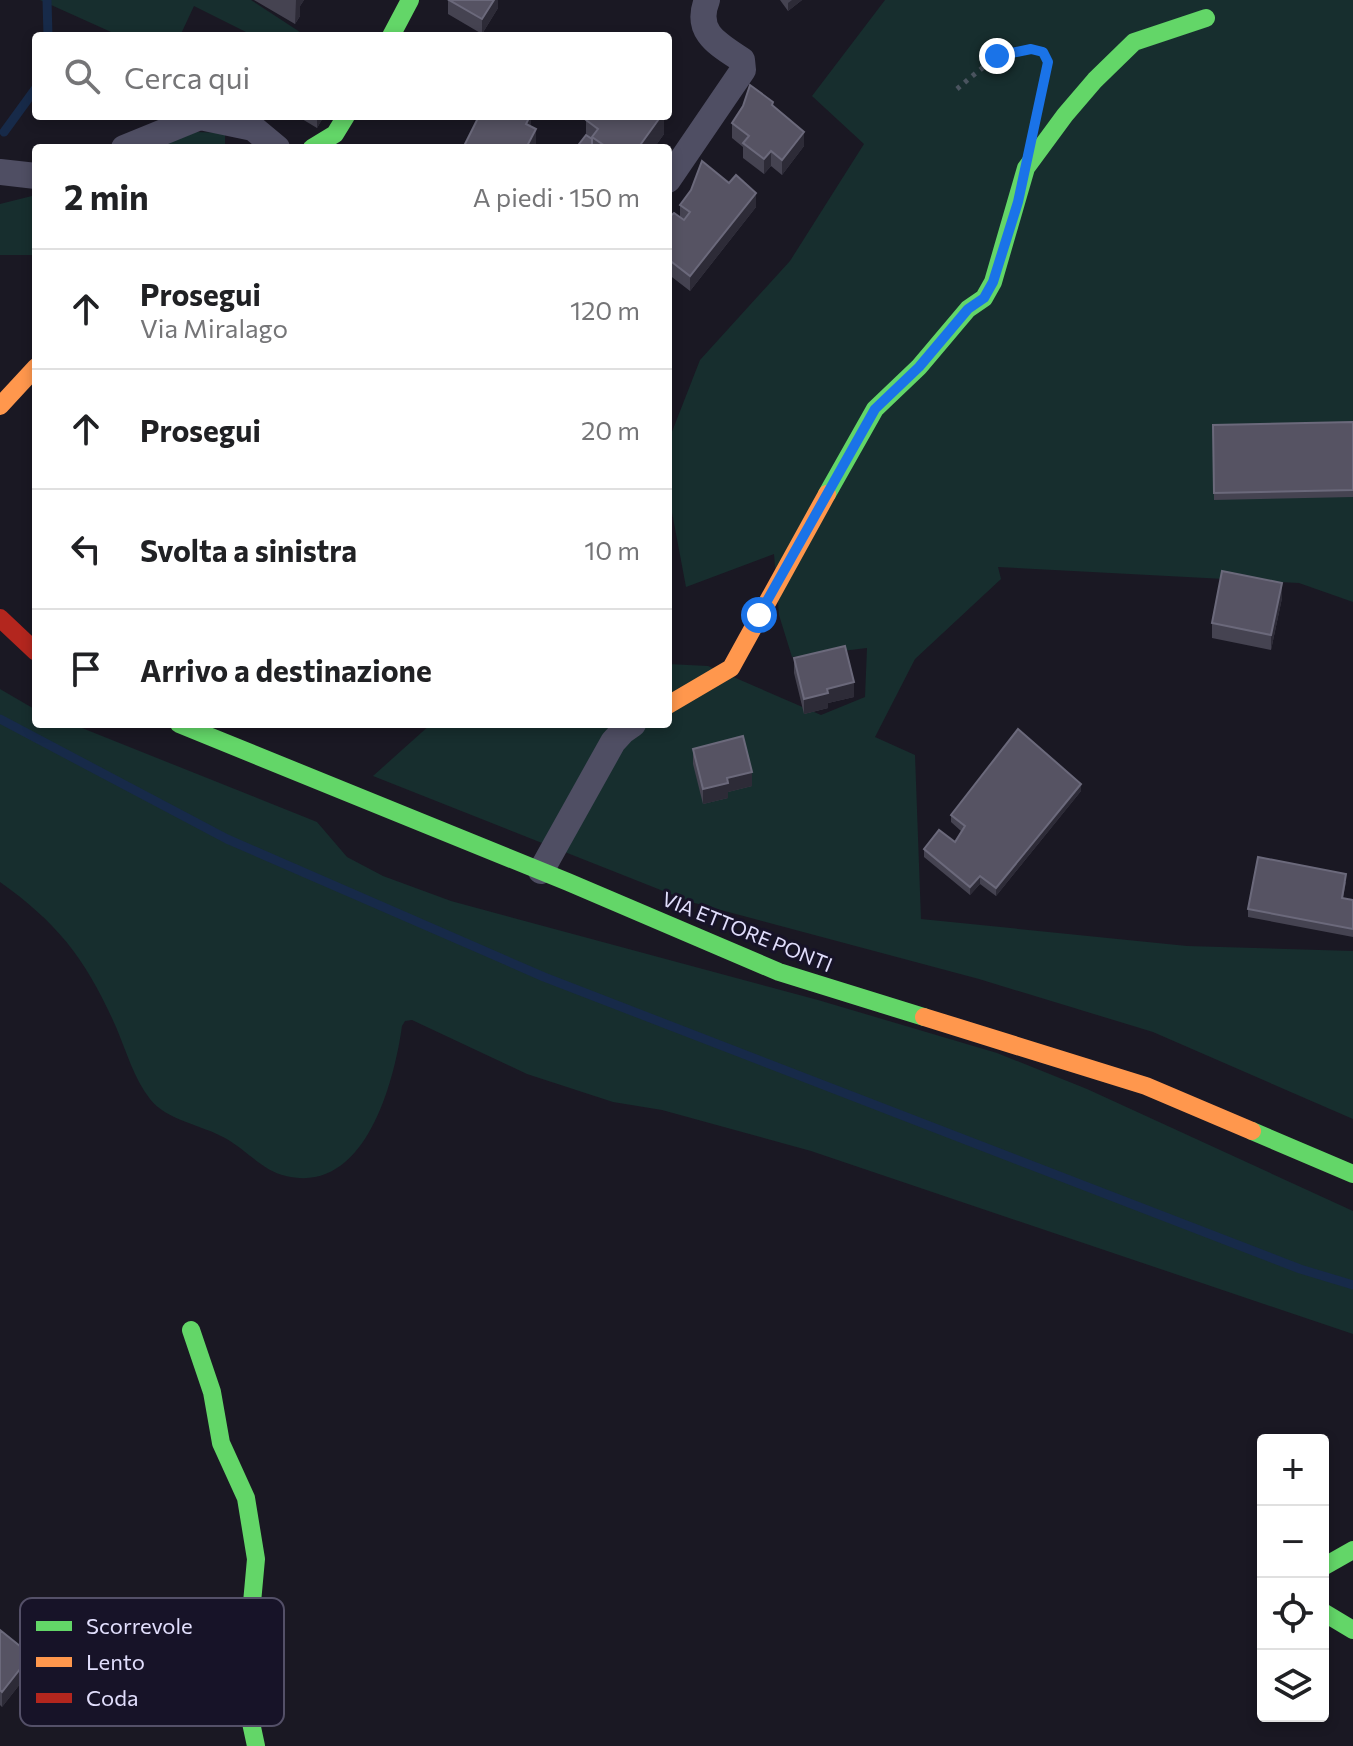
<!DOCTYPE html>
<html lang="it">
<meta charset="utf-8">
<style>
:root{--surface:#fff;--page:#f2f2f2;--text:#202124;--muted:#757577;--line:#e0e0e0}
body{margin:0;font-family:Commissioner,sans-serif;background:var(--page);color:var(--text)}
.controls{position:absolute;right:24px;bottom:24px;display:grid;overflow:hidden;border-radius:8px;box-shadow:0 4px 12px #0003}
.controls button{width:72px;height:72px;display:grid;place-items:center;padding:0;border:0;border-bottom:2px solid var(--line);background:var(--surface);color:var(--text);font:40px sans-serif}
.stop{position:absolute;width:24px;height:24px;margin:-18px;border:6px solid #1a73e8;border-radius:50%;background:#fff}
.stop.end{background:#1a73e8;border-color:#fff;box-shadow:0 2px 8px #0008}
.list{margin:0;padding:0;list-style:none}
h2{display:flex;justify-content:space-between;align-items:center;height:104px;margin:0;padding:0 32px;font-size:34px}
h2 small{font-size:26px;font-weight:400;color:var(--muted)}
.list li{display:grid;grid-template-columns:52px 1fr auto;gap:24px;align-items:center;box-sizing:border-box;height:120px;padding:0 32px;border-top:2px solid var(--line)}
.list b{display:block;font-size:30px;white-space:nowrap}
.list p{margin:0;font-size:26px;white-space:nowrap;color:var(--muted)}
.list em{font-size:26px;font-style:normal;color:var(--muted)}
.icon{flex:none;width:44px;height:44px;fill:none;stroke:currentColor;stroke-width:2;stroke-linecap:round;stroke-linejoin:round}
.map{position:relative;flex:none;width:1353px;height:1746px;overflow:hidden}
.search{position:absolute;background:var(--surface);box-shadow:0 4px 12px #0003;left:32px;top:32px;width:640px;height:88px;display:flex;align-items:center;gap:20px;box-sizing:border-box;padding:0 28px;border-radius:8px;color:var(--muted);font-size:30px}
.panel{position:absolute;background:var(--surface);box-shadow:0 4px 12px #0003;left:32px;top:144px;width:640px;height:584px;border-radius:8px}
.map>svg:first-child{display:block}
.green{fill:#172e2e}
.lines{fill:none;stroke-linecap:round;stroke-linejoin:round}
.stream{stroke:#172a49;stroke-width:9}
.path{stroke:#4a545f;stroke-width:5;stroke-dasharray:4 6;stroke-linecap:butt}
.street{stroke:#4f4e63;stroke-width:26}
.fast{stroke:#63d668;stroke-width:18}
.slow{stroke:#ff974d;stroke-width:18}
.jam{stroke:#b3261e;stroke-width:18}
.wall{fill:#454351}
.shaded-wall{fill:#2d2b37}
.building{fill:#565363;stroke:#6b697b;stroke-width:2}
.route{stroke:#1a73e8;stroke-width:10}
.labels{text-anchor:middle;stroke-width:6;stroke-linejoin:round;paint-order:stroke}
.street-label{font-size:20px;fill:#e1defc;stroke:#171328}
.key{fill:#171328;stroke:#545068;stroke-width:2}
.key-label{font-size:22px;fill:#e1defc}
</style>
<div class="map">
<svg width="1353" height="1746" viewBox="0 0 1353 1746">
<rect width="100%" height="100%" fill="#1a1823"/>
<path class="green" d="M40 0H251L303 34 349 36H254L194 6 180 36H120Z
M885 0H1353V602L1299 583 998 567 1001 579 915 659 875 737 915 755 921 919 1187 946 1353 951V1119L1153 1032 979 979 691 902 373 776 431 724H668V664L708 666 821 715 865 697 867 648 792 657 779 615 774 554 686 587 668 491V442L700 360 790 261 864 144 812 96Z
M196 132 225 133V146L156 148Z
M36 195V255H0V204Z
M0 689 36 710V724H72L317 822 347 857 383 876 451 901 818 1000 997 1053 1087 1089 1353 1211V1334L811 1151 662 1110 613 1102 527 1074 412 1020 405 1021 402 1026C394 1083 365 1195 286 1176 261 1170 247 1150 225 1138 202 1125 166 1120 150 1099 134 1079 126 1050 116 1027 87 961 59 924 0 882Z"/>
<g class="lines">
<path class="stream" d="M47 0 48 36
M4 132 36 88
M0 719 227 839 544 977 1300 1269 1353 1285"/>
<path class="path" d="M957 89C982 68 1008 42 1043 52L1048 62 1042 89"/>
<path class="street" d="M124 148 200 117 253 128 277 148
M0 172 36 176
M668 180 743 70 742 60C718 44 694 32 707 0
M541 871 613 742 623 731 633 724"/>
<path class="fast" d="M391 36 410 0
M312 148 335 134 346 116
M827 494 875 409 919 367 968 309 984 298 993 282 1026 168 1065 115 1095 80 1134 42 1206 18
M179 724 568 882 779 972 924 1017
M1252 1131 1353 1174
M191 1330 212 1392 221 1443 246 1498 256 1559 244 1690 256 1746
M1323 1567 1353 1550
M1323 1612 1353 1630"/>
<path class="slow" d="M0 406 36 367
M668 705 731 668 827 494
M924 1017 1146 1086 1252 1131"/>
<path class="jam" d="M0 618 36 652"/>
</g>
<path class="wall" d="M254 0H304L300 6V16L295 24Z
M448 0H498V8L482 34 448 14Z
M780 0H802L788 11Z
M773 106 804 146 782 175 771 166 764 174 743 158V147L732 138V123Z
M297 116H324L317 128Z
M664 116V134L654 148H576L586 135V120Z
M680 205 756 207 690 291 668 274V218L680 217Z
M1353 422V497L1214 500 1213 425Z
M1282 598 1271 650 1212 638V623Z
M794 658 854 697 828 703V708L804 714 794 673Z
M693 749 752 786 728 792V798L703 804 693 764Z
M1081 791 996 896 980 884 970 895 924 857V849L955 842 961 831 951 822V815Z
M1346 882 1343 898 1353 900V937L1248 917V909Z
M0 1630 31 1670 2 1707 0 1705Z"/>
<path class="shaded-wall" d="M296 0H304L300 6V16L295 24Z
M494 0H498V8L482 34V19Z
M792 0H802L788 11V3Z
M317 116H324L317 128Z
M530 116H531V129L526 124Z
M661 116H664V134L654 148H638Z
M536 129V144L534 148H526Z
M804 132V146L782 175V160Z
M771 151V166L764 174V159Z
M756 193V207L690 291V276Z
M1282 583V598L1271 650V635Z
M854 682V697L828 703V708L804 714V699L827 689Z
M752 772V786L728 792V798L703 804V789L727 778Z
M1081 784V791L996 896V888Z
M980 876V884L970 895V887Z
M31 1655V1670L2 1707V1692Z"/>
<path class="building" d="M449 0H494L482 19Z
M750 85 773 102 772 105 804 132 782 160 771 151 764 159 743 143 749 136 732 123 743 106Z
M479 116H495L497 117 498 116H530L526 124 536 129 526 148H463Z
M588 116H661L638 148H608L592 137 598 129 586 120Z
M586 135 592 139V148H576Z
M702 161 729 183 736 175 756 193 690 276 668 259V218L674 213 684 220 690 212 680 205 691 190Z
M1353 422V490L1214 493 1213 425Z
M1222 571 1282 583 1271 635 1212 623Z
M845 646 854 682 827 689 828 693 804 699 794 658Z
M1018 729 1081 784 996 888 980 876 970 887 924 849 939 830 955 842 965 826 951 815Z
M743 736 752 772 727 778 728 783 703 789 693 749Z
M1258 857 1346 874 1342 898 1353 900V929L1248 909Z
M0 1630 31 1655 2 1692 0 1690Z"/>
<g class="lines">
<path class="route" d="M759 615 875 409 919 367 968 309 984 298 993 282 1018 202 1048 62 1043 52 1031 49 997 56"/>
</g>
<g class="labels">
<g class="street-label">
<text transform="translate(747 932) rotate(22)" y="7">VIA ETTORE PONTI</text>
</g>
</g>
<rect x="20" y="1598" width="264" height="128" rx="12" class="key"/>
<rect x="36" y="1621" width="36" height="10" fill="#63d668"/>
<rect x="36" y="1657" width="36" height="10" fill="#ff974d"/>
<rect x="36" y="1693" width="36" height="10" fill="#b3261e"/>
<g class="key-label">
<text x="86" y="1634">Scorrevole</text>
<text x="86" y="1670">Lento</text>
<text x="86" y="1706">Coda</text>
</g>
</svg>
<div class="controls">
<button>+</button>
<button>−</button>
<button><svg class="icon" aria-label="locate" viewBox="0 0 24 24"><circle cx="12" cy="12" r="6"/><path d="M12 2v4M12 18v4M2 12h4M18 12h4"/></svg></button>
<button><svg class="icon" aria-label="layers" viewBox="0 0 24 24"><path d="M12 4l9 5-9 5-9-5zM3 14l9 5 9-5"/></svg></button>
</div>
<div class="stop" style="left:759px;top:615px"></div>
<div class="stop end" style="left:997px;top:56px"></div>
<div class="search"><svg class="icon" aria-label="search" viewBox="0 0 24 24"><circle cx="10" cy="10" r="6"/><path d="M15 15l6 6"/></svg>Cerca qui</div>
<section class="panel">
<h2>2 min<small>A piedi · 150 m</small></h2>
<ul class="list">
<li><svg class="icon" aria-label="ahead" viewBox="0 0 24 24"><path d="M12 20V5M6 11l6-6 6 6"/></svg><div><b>Prosegui</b><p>Via Miralago</p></div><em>120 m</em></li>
<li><svg class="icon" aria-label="ahead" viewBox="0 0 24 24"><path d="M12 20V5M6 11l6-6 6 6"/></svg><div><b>Prosegui</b></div><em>20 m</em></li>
<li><svg class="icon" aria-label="left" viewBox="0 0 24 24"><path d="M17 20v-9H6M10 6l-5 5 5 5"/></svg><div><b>Svolta a sinistra</b></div><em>10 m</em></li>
<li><svg class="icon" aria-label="arrive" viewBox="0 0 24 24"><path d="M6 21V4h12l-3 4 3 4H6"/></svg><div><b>Arrivo a destinazione</b></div></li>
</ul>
</section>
</div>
